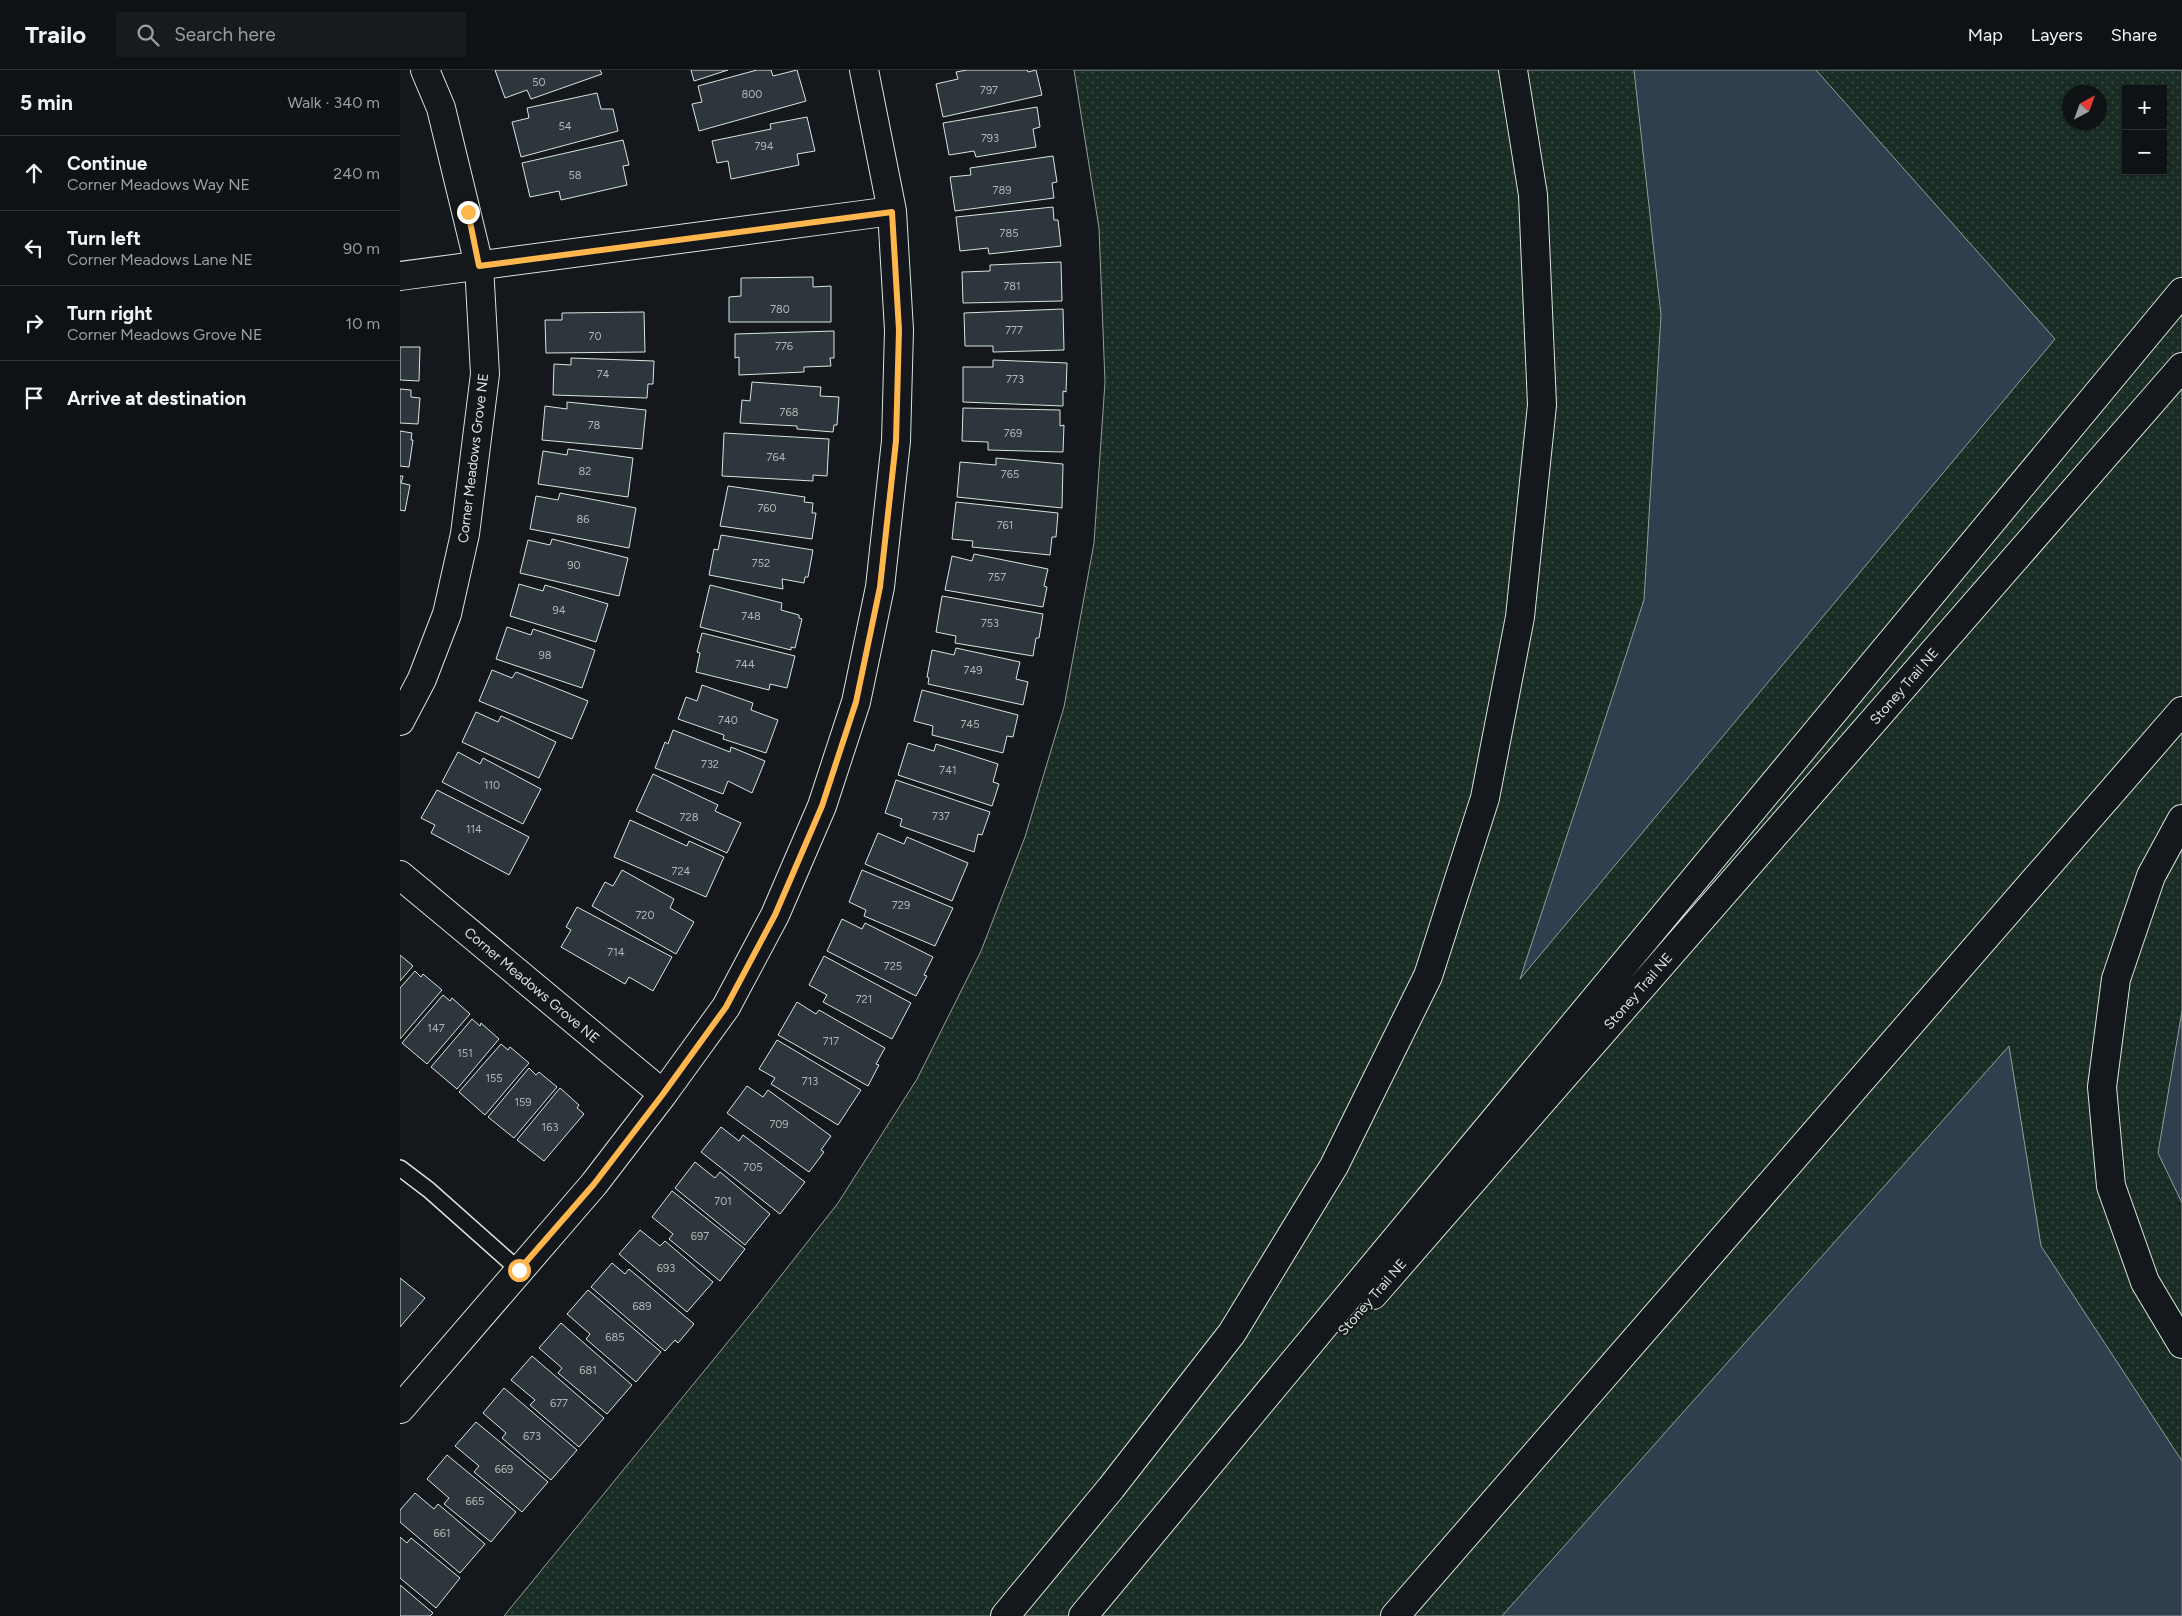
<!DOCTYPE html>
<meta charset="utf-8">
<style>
:root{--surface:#0f1215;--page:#181b1e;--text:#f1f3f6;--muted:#9b9ea0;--line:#2f3234}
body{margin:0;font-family:Figtree,sans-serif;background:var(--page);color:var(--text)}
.controls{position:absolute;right:15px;top:15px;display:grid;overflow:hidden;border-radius:0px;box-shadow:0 1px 4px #0004}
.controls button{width:45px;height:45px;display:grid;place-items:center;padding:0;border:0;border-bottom:1px solid var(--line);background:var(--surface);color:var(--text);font:25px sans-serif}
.compass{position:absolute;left:1662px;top:15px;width:45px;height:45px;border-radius:50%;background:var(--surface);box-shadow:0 1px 4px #0004;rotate:41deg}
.stop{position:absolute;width:15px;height:15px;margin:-11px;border:4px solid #ffb74d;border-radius:50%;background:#fff}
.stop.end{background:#ffb74d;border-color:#fff;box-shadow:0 1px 5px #0008}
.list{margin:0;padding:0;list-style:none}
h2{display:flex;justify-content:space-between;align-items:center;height:65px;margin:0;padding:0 20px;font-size:21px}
h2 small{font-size:16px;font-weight:400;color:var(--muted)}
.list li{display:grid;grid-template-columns:32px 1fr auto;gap:15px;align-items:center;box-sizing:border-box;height:75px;padding:0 20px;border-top:1px solid var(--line)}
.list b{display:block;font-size:19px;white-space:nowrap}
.list p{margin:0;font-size:16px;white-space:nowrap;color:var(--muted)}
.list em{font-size:16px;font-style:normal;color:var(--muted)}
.icon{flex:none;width:28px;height:28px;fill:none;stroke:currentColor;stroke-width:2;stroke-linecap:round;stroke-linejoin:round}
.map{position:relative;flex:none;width:1782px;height:1546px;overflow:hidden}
header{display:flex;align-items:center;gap:30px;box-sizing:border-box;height:70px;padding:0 25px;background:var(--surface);border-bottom:1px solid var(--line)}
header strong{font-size:24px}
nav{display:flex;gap:28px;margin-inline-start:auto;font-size:18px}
.search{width:350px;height:45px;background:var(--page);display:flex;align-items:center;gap:12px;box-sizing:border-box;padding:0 18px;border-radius:0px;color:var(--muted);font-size:19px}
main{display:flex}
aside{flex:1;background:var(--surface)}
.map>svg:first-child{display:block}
.grass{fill:url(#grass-dots);stroke:#939e99;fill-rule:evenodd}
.water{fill:#2f3f4d;stroke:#939e99}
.building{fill:#2c363c;stroke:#d8e6dc}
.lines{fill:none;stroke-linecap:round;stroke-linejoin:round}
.lane-casing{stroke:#d8e6dc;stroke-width:18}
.street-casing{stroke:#d8e6dc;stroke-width:30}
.highway-casing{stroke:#d8e6dc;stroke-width:30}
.lane{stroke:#14181c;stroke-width:15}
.street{stroke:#14181c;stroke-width:28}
.highway{stroke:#14181c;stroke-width:28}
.route{stroke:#ffb74d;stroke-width:6}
.labels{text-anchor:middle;stroke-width:4;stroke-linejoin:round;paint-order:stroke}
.number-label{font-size:11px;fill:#adbab4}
.street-label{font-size:14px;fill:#d8e6dc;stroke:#14181c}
</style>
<header>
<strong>Trailo</strong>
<div class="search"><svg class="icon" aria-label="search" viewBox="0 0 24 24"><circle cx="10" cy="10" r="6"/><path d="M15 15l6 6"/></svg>Search here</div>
<nav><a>Map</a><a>Layers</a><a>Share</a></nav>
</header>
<main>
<aside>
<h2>5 min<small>Walk · 340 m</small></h2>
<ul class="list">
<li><svg class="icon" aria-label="ahead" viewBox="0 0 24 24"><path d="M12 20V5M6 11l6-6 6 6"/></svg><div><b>Continue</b><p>Corner Meadows Way NE</p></div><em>240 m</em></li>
<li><svg class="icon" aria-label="left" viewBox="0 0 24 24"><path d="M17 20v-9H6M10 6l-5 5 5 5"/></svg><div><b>Turn left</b><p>Corner Meadows Lane NE</p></div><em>90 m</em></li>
<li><svg class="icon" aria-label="right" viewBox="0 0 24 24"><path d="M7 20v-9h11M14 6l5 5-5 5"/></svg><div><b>Turn right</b><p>Corner Meadows Grove NE</p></div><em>10 m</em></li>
<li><svg class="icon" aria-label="arrive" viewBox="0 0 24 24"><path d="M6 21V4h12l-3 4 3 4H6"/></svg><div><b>Arrive at destination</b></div></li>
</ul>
</aside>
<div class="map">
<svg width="1782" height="1546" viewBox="0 0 1782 1546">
<defs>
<pattern id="grass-dots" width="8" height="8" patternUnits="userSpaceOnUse" patternTransform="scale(1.25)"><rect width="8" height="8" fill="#1a2d24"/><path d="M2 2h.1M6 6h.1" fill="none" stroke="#3b4b43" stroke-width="1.8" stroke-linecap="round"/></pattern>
</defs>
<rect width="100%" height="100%" fill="#14181c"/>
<path class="grass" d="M674 0H1782V1546H104L358 1235 438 1133 517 1009 581 881 625 767 664 637 694 473 705 312 699 158ZM1726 19H1763V101H1726ZM1670 22H1700V52H1670Z"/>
<path class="water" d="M1234 0H1416L1655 269 1120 909 1244 530 1261 245Z
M1782 941V1133L1758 1083Z
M1609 976 1641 1176 1782 1391V1546H1102Z"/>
<path class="building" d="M95 0H200L202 4 131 29 127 20 105 28Z
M291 0H328L294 11Z
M357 0H371L373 6 397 0 406 31 299 61 292 34 302 32 298 16Z
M567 0H627L628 2 636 0 642 25 543 47 536 14 558 9 556 2Z
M197 23 201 39H213L218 61 121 87 112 52 129 48 127 38Z
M637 37 640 57 633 59 636 77 576 87 574 81 549 85 543 53Z
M407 47 415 81 397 84 399 95 331 109 328 91 317 93 312 71 371 59 370 54Z
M223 70 229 95 223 96 227 115 161 130 159 121 130 127 122 93Z
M653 86 657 112 652 113 654 128 555 141 550 107 571 105 570 98Z
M653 137 654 150H658L661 176 589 184 588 178 560 181 556 147Z
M661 192 662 231 563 233 562 202 590 201V195Z
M413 207V217L431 216V252H329V227L341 226V208Z
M663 239 664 280 593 282V276H565L564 243Z
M244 242 245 282 146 283 145 250H162V243Z
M434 261V288H430L431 296 404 297V302L339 305V287L335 288V264Z
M0 277H20L19 311 0 310Z
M171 288 254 291 253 314H248L247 328 153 325 154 294 171 295Z
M593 290 667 293 666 322 663 321V336L563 332V297H593Z
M352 312 421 317 420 326 439 327 437 355H434L433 362 397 359V356L340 353 342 330 350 331Z
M0 319 11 320V327L20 328 18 354 0 353Z
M167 332 246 340 242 379 142 370 145 336 167 339Z
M563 338 660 340V356L664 355 663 382 588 380V372L562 371Z
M0 361 12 363 11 370H13L9 397 0 396Z
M324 363 429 369 427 406 413 405V411L322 406Z
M168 379 233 388 228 427 138 414 143 381 167 385Z
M596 388 663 394 662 438 557 427 560 392 596 395Z
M0 406H3L1 413 10 415 5 441 0 440Z
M328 416 405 427 404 432 413 433 412 443H416L412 469 320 456Z
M160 423 236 438 229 478 130 459 136 426 158 430Z
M556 432 658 443 656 467H652L650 485 572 477 573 471 552 469Z
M321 465 413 480 408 507H405L404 513 382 509 383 519 309 505 314 479 318 480Z
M152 469 228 488 219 526 120 503 128 470 150 475Z
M574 484 648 499 644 516 647 517 643 537 545 520 552 486 572 491Z
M119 514 143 521 145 515 208 534 196 572 110 546Z
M310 515 382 533 381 540 399 545V548L402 549 395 578 391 577V580L300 557Z
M542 526 643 544 639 568H636L633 586 555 573 556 566 536 562Z
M107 557 131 565 133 559 195 580 182 618 96 589Z
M302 563 395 586 387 618 370 614 369 620 296 602 300 583 297 582Z
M556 578 620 592 616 609 628 612 623 635 528 614 529 608 527 607 532 580 554 585Z
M92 600 112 608 116 602 188 631 172 669 79 631Z
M302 615 353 633 351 640 378 650 366 683 323 669 324 665 278 649 286 627 297 631Z
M522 620 618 645 613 667 607 666 603 683 532 665 533 656 514 651Z
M76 642 98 652 101 646 108 649 156 672 139 708 62 672Z
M273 660 330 682 331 677 365 691 352 723 328 711 323 724 255 698 265 672 268 674Z
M508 673 534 681 536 674 598 694 593 712 599 714 592 736 498 705Z
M58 682 80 694 83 688 141 719 123 754 42 712Z
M253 704 318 735 315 741 341 753 327 783 236 741Z
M496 710 590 742 582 765 578 764 574 782 500 756 502 749 485 743Z
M37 720 129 767 109 805 31 763 35 755 21 748Z
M230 750 287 776 289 771 324 787 306 827 214 787Z
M478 763 504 774 507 767 568 793 552 831 465 794Z
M222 800 274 829 270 838 294 852 276 884 192 836 205 812 213 816Z
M462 800 553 838 535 876 464 846 466 840 449 832Z
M177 837 272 887 253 921 229 907 225 914 161 877 171 860 166 857Z
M442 849 462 859 465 853 533 887 524 905 527 906 516 926 427 881Z
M0 885 13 896 0 911Z
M424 886 511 933 492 969 423 932 427 925 409 915Z
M15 901 21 907 23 904 42 920 0 969V918Z
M43 925 50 931 52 928 70 944 27 994 2 973Z
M397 932 416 944 419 940 485 978 476 994 479 995 468 1016 378 965Z
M72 949 80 956 81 953 99 969 57 1019 31 997Z
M377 970 461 1020 438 1055 371 1014 375 1008 359 999Z
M101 974 108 980 110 977 129 993 85 1045 59 1022Z
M129 998 136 1005 139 1002 157 1017 114 1068 88 1047Z
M347 1016 363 1027 368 1020 431 1066 421 1080 424 1082 409 1102 327 1043Z
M160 1018 179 1035 177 1038 184 1044 144 1091 117 1070Z
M321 1057 339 1071 343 1065 352 1072 405 1112 380 1144 301 1082Z
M295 1092 315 1108 320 1102 370 1144 345 1175 275 1118Z
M272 1121 345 1179 320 1211 269 1169 273 1164 252 1147Z
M240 1160 260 1176 265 1171 313 1212 287 1242 219 1184Z
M212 1193 225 1204 229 1199 294 1254 278 1273 275 1270 265 1281 191 1217Z
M0 1208 25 1228 0 1257Z
M188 1220 261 1282 236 1312 186 1269 190 1264 167 1244Z
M161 1253 232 1315 207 1344 158 1303 162 1298 139 1278Z
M132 1286 204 1348 179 1377 130 1335 135 1330 111 1310Z
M104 1318 177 1380 151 1410 102 1368 106 1363 83 1343Z
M76 1352 148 1412 122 1442 74 1402 79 1396 55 1376Z
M47 1385 116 1442 91 1472 44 1434 49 1428 27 1409Z
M15 1423 34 1439 38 1434 85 1474 60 1503 0 1452V1440Z
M0 1467 7 1473 11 1468 60 1508 36 1538 0 1508Z
M0 1515 33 1543 30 1546H0Z"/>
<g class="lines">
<defs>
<path id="lane" d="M0 1098 29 1120 119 1200"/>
<path id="street" d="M0 206 492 141
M0 651 22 609 47 544 65 464 85 304 79 195 41 38 25 0
M0 805 263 1024
M0 1339 194 1114 263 1024 326 937 375 845 422 736 456 632 480 517 496 371 499 260 492 141 464 0"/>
<path id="highway" d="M1782 749 1751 806 1716 909 1702 1017 1711 1116 1745 1212 1782 1274
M973 1225 1782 297
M605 1546 711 1418 832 1263 934 1096 1028 906 1085 728 1120 547 1142 335 1133 125 1113 0
M683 1546 1782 222
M995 1546 1782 641"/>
</defs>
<use href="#lane" class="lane-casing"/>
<use href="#street" class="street-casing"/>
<use href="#highway" class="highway-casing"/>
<use href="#lane" class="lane"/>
<use href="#street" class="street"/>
<use href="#highway" class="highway"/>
</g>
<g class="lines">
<path class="route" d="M68 142 79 196 492 142 499 260 496 371 480 517 456 632 422 736 375 845 326 937 263 1024 194 1114 119 1200"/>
</g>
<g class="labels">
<g class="number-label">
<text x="139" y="16">50</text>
<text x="589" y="24">797</text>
<text x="352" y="28">800</text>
<text x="165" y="60">54</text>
<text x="590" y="72">793</text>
<text x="364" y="80">794</text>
<text x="175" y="109">58</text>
<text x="602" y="124">789</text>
<text x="609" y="167">785</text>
<text x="612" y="220">781</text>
<text x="380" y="243">780</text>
<text x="614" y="264">777</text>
<text x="195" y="270">70</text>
<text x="384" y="280">776</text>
<text x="203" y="308">74</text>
<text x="615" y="313">773</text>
<text x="389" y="346">768</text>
<text x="194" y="359">78</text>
<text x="613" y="367">769</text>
<text x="376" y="391">764</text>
<text x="185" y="405">82</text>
<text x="610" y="408">765</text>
<text x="367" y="442">760</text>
<text x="183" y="453">86</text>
<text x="605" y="459">761</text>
<text x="361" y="497">752</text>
<text x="174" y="499">90</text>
<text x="597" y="511">757</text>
<text x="159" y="544">94</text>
<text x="351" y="550">748</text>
<text x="590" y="557">753</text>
<text x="145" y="589">98</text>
<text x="345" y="598">744</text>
<text x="573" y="604">749</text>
<text x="328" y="654">740</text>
<text x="570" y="658">745</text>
<text x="310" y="698">732</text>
<text x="548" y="704">741</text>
<text x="92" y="719">110</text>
<text x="541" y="750">737</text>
<text x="289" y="751">728</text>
<text x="74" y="763">114</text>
<text x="281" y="805">724</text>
<text x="501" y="839">729</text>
<text x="245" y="849">720</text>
<text x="216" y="886">714</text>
<text x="493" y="900">725</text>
<text x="464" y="933">721</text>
<text x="36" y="962">147</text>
<text x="431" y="975">717</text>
<text x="65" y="987">151</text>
<text x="94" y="1012">155</text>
<text x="410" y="1015">713</text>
<text x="123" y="1036">159</text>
<text x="379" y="1058">709</text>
<text x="150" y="1061">163</text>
<text x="353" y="1101">705</text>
<text x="323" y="1135">701</text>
<text x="300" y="1170">697</text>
<text x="266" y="1202">693</text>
<text x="242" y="1240">689</text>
<text x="215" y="1271">685</text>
<text x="188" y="1304">681</text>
<text x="159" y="1337">677</text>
<text x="132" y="1370">673</text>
<text x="104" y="1403">669</text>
<text x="75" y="1435">665</text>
<text x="42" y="1467">661</text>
</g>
<g class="street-label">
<text transform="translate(73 388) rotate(-83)" y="5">Corner Meadows Grove NE</text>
<text transform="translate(1504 616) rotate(-49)" y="5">Stoney Trail NE</text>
<text transform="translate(132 915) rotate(40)" y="5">Corner Meadows Grove NE</text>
<text transform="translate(1238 921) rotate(-49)" y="5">Stoney Trail NE</text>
<text transform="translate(972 1227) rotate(-49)" y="5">Stoney Trail NE</text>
</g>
</g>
</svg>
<div class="controls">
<button>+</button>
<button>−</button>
</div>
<svg class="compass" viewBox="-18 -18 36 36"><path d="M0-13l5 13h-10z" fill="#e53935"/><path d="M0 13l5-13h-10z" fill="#9b9ea0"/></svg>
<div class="stop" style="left:119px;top:1200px"></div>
<div class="stop end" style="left:68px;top:142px"></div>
</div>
</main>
